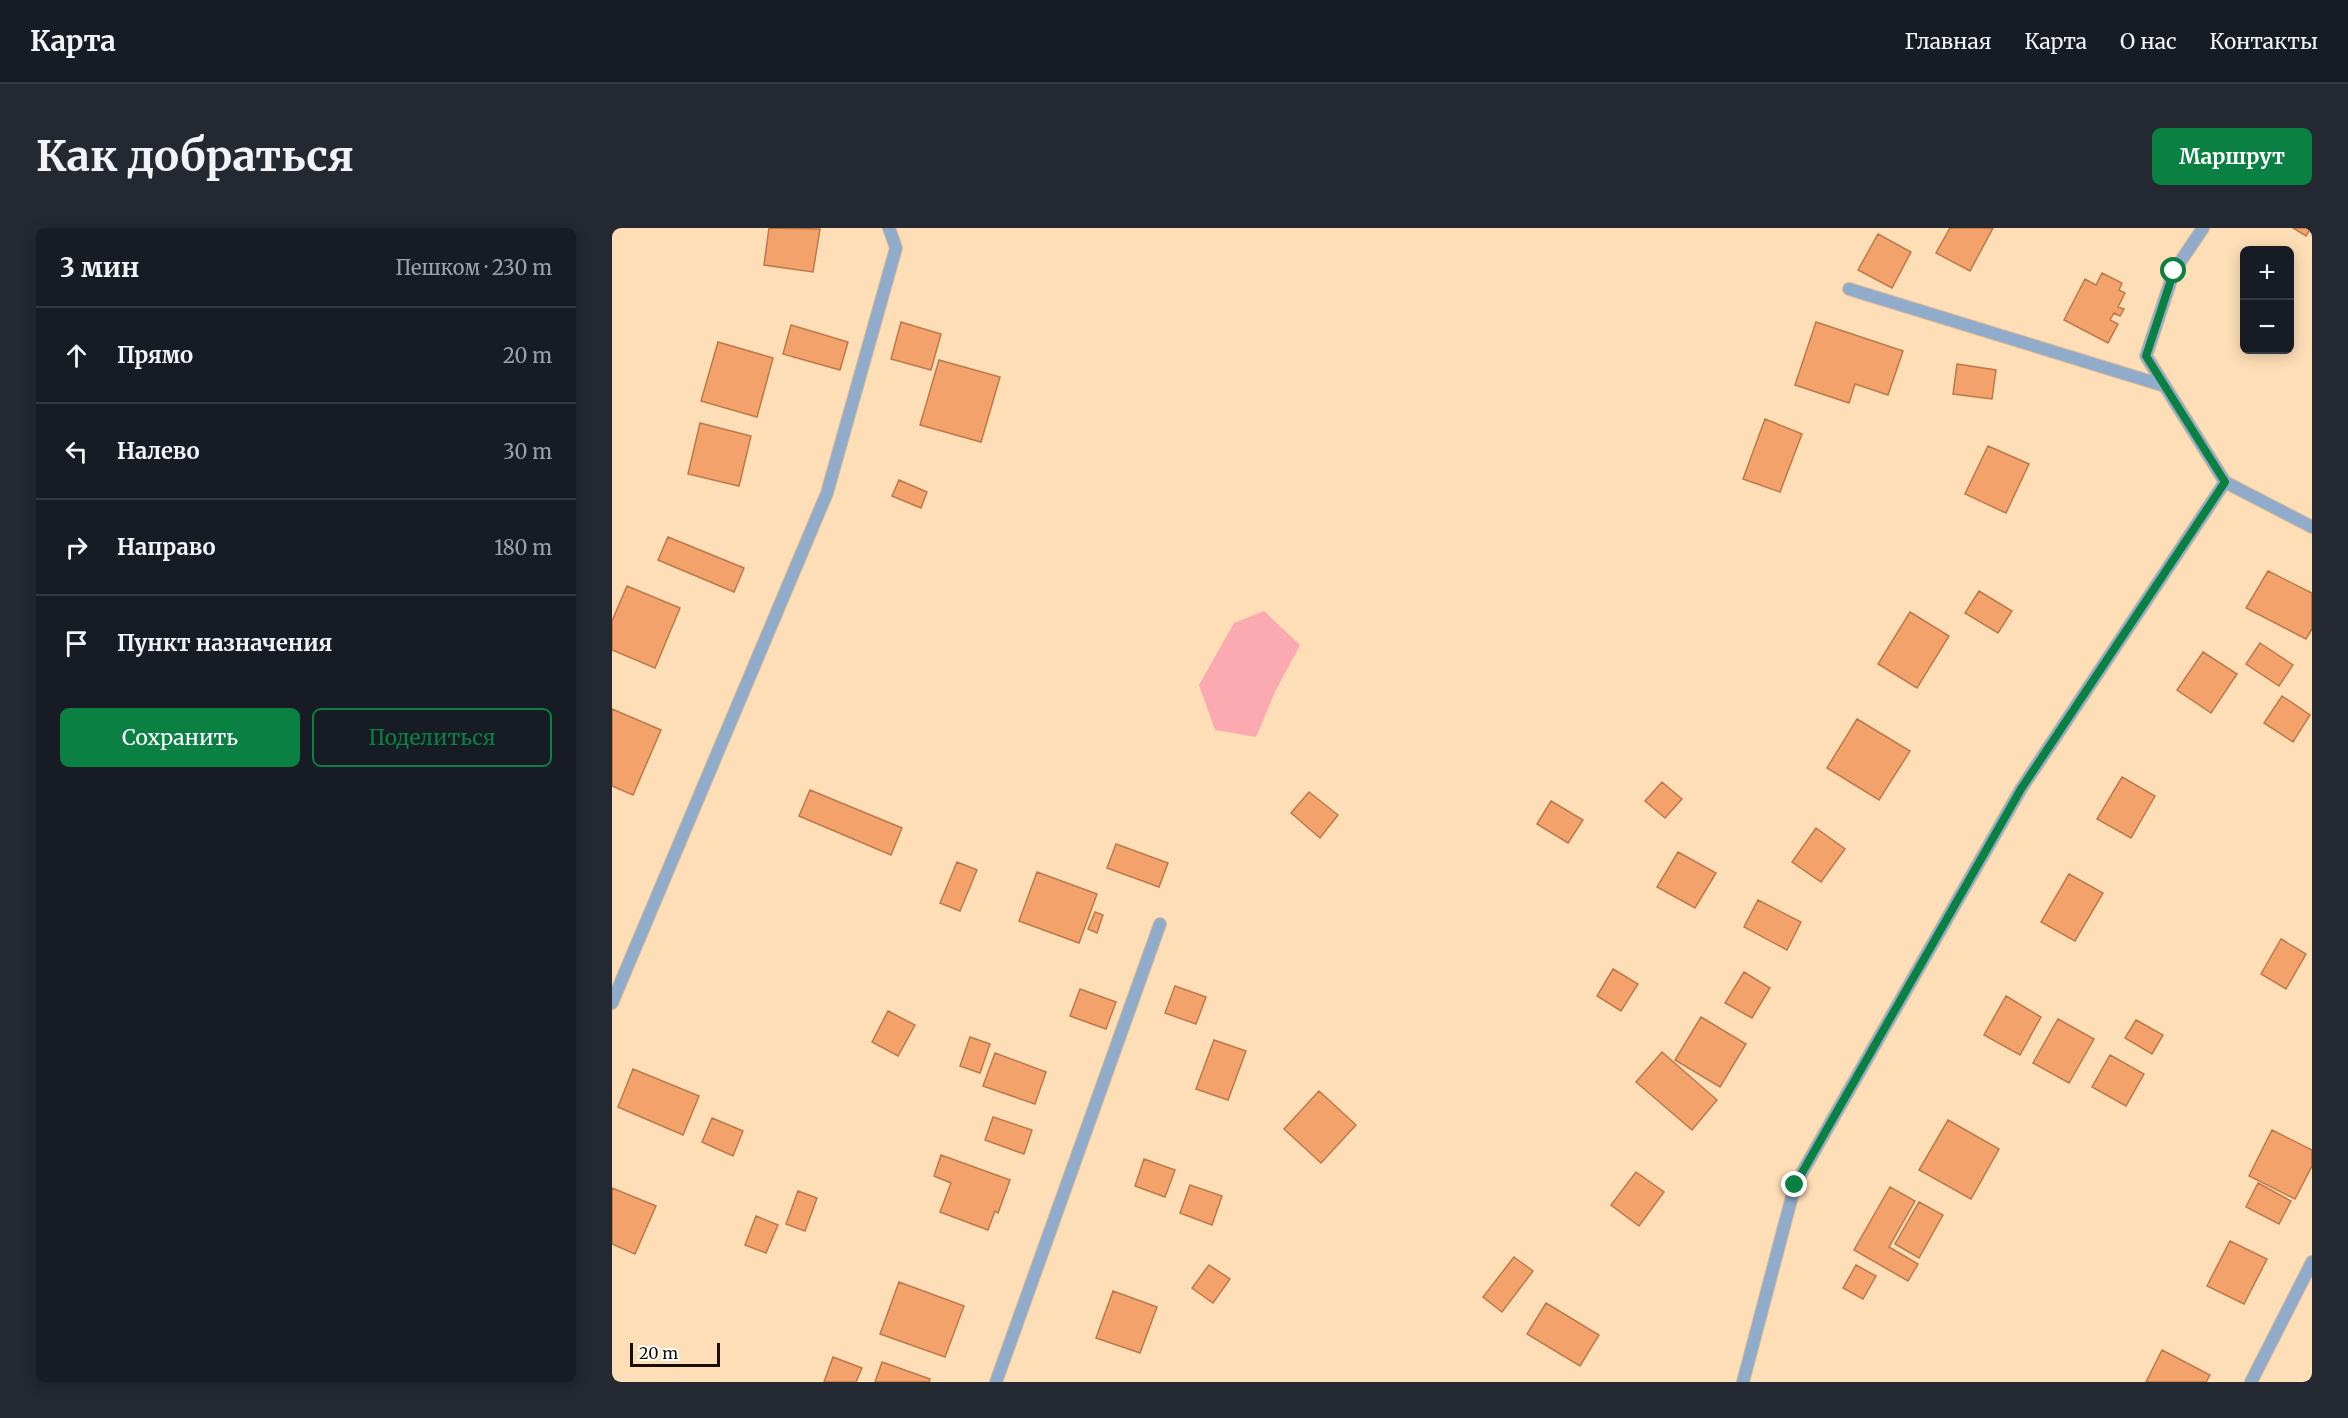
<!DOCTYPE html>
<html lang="ru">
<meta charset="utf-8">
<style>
:root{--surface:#171b24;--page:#242831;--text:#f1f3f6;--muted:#9ea1a6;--line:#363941;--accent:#0b8043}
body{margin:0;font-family:Merriweather,serif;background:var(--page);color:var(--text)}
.controls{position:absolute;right:18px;top:18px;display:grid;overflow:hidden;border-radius:9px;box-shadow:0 3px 15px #0003}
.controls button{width:54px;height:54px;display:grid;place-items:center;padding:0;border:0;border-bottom:2px solid var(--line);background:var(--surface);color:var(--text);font:30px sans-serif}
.scale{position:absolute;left:18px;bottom:15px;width:90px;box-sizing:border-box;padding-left:6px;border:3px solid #1a0c00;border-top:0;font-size:16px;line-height:21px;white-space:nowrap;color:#1a0c00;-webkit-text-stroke:4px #fff;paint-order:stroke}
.stop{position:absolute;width:18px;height:18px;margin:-14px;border:4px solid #0b8043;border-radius:50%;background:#fff}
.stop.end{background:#0b8043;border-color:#fff;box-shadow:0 2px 6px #0008}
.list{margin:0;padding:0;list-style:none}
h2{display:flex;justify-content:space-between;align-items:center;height:78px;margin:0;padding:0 24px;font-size:26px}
h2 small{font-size:20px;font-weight:400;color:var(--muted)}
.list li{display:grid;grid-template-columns:39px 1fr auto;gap:18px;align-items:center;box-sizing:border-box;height:96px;padding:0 24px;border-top:2px solid var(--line)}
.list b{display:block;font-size:22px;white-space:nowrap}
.list em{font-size:20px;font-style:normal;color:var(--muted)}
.actions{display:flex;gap:12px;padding:18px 24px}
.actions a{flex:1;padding:14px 0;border:2px solid var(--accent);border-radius:9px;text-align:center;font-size:21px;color:var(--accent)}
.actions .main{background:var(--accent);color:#fff}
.icon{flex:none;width:33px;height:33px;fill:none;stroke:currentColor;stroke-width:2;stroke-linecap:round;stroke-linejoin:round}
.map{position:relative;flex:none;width:1700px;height:1154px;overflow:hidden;border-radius:9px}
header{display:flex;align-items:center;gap:36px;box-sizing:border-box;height:84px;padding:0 30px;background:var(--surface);border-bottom:2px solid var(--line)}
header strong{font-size:28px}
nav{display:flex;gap:33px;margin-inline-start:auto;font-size:21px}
.intro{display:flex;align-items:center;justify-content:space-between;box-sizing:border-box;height:144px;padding:0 36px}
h1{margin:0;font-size:42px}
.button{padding:15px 27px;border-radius:9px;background:var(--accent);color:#fff;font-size:21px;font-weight:700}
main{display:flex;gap:36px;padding:0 36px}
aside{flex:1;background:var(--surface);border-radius:9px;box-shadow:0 3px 15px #0003}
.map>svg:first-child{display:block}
.water{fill:#fbaab1}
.building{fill:#f3a26b;stroke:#bc794a;stroke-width:1.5}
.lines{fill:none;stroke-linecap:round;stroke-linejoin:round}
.lane-casing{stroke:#d9bc99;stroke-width:14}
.lane{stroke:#91abca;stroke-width:12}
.route{stroke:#0b8043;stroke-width:8}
</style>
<header>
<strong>Карта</strong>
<nav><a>Главная</a><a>Карта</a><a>О нас</a><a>Контакты</a></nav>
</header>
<div class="intro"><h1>Как добраться</h1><a class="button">Маршрут</a></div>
<main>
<aside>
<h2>3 мин<small>Пешком · 230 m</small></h2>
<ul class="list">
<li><svg class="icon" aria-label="ahead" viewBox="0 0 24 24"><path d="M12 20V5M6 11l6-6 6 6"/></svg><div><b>Прямо</b></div><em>20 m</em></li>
<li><svg class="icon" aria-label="left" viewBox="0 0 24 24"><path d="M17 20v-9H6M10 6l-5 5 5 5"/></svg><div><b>Налево</b></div><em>30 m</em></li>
<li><svg class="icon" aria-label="right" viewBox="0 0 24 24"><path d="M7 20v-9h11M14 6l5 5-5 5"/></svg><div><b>Направо</b></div><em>180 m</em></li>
<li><svg class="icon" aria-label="arrive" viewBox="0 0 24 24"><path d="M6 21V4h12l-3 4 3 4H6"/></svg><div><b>Пункт назначения</b></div></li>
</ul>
<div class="actions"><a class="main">Сохранить</a><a>Поделиться</a></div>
</aside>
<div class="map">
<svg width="1700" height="1154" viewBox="0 0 1700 1154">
<rect width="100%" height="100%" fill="#fddeb6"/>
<path class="water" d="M652 383 688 417 664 462 644 509 603 502 587 457 622 395Z"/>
<path class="building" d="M157 0 208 1 201 44 152 37Z
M1338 0H1381L1358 43 1324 25Z
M1681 0H1699L1694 8Z
M1266 6 1299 24 1280 60 1246 42Z
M1490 45 1510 55 1507 62 1513 65 1506 79 1512 81 1508 88 1502 85 1498 92 1506 96 1496 115 1452 92 1473 51 1484 57Z
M289 94 329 106 319 142 279 131Z
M1204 94 1291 123 1276 167 1243 156 1237 175 1183 157Z
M179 97 236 114 228 142 171 126Z
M106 114 161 130 145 189 89 173Z
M327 132 388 149 369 214 308 197Z
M1345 136 1384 142 1380 171 1341 166Z
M1153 191 1190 206 1168 264 1131 251Z
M88 195 139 208 127 258 76 246Z
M1376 218 1417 236 1394 285 1353 266Z
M287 252 315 264 309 280 280 268Z
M56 309 132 340 122 364 46 332Z
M1656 343 1700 365V401L1694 411 1634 380Z
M15 358 68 380 43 440 0 422V393Z
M1367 363 1400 383 1386 405 1353 385Z
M1298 384 1337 408 1305 460 1266 436Z
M1648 415 1681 437 1667 458 1634 436Z
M1591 424 1625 446 1599 485 1565 462Z
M1670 468 1698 487 1681 514 1652 495Z
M0 481 49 502 21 567 0 558Z
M1245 491 1298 523 1267 572 1215 540Z
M1510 549 1543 568 1519 610 1485 591Z
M1050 554 1070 571 1053 590 1033 573Z
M198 562 290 600 279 627 187 588Z
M697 564 726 587 708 610 679 585Z
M939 573 971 592 956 615 925 596Z
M1204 600 1233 621 1209 654 1180 634Z
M504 616 556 635 547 659 495 640Z
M1066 624 1104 645 1083 680 1045 659Z
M345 634 365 642 348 683 328 675Z
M425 644 485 666 467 715 407 693Z
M1457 646 1491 665 1463 713 1429 694Z
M1146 672 1189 694 1175 722 1132 699Z
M483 684 491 687 485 705 476 701Z
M1669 711 1694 726 1674 761 1649 746Z
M1001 741 1026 756 1009 783 985 768Z
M1132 744 1158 760 1140 790 1113 775Z
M563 758 594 769 584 796 553 785Z
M468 761 504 774 494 801 458 788Z
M1394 768 1429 789 1408 827 1372 807Z
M276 783 303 797 286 828 260 814Z
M1089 789 1134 816 1108 859 1063 832Z
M1446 791 1482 811 1457 855 1421 835Z
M1524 792 1551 807 1540 826 1513 810Z
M358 809 378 816 368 845 348 838Z
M602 812 634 823 616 872 584 861Z
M1050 824 1105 872 1080 902 1024 854Z
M383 825 434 844 423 876 371 858Z
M1498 827 1532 846 1514 878 1480 859Z
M21 841 87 868 71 907 6 879Z
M707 863 744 897 709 935 672 901Z
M381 889 420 902 412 926 373 912Z
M100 890 131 903 121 928 90 914Z
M1336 892 1387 921 1359 971 1307 942Z
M1660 902 1700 922V938L1683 971 1637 948Z
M329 927 398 952 386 985 383 983 376 1002 328 984 339 955 322 948Z
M532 931 563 942 553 969 523 958Z
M1024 944 1052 964 1027 998 999 977Z
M1646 955 1679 973 1667 996 1634 979Z
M578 957 610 968 600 997 568 985Z
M1278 959 1303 973 1277 1019 1306 1036 1296 1053 1242 1022Z
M0 960 44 978 23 1026 0 1016Z
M186 963 205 970 193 1003 174 996Z
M1307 974 1331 987 1307 1030 1283 1016Z
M144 988 166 997 154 1025 133 1017Z
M1618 1013 1655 1031 1632 1076 1595 1058Z
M902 1029 921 1043 890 1084 871 1069Z
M597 1037 618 1051 601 1075 580 1060Z
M1244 1037 1264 1048 1251 1071 1231 1060Z
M287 1054 352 1078 333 1129 268 1106Z
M501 1063 545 1079 528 1125 484 1110Z
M934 1075 987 1107 968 1138 915 1106Z
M1550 1122 1598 1147 1594 1154H1534Z
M221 1129 250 1140 244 1154H212Z
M270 1134 318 1151 317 1154H263Z"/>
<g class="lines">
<defs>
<path id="lane" d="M1591 0 1562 43 1534 128 1613 254 1700 299
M1237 61 1553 158
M0 775 215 265 284 20 277 0
M384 1154 548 696
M1131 1154 1183 957 1409 561 1613 254
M1639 1154 1700 1034"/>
</defs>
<use href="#lane" class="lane-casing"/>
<use href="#lane" class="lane"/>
</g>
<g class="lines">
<path class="route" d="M1183 957 1409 561 1613 254 1534 128 1562 43"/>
</g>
</svg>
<div class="controls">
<button>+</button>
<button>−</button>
</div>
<div class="scale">20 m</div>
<div class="stop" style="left:1562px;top:43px"></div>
<div class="stop end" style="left:1183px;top:957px"></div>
</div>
</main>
